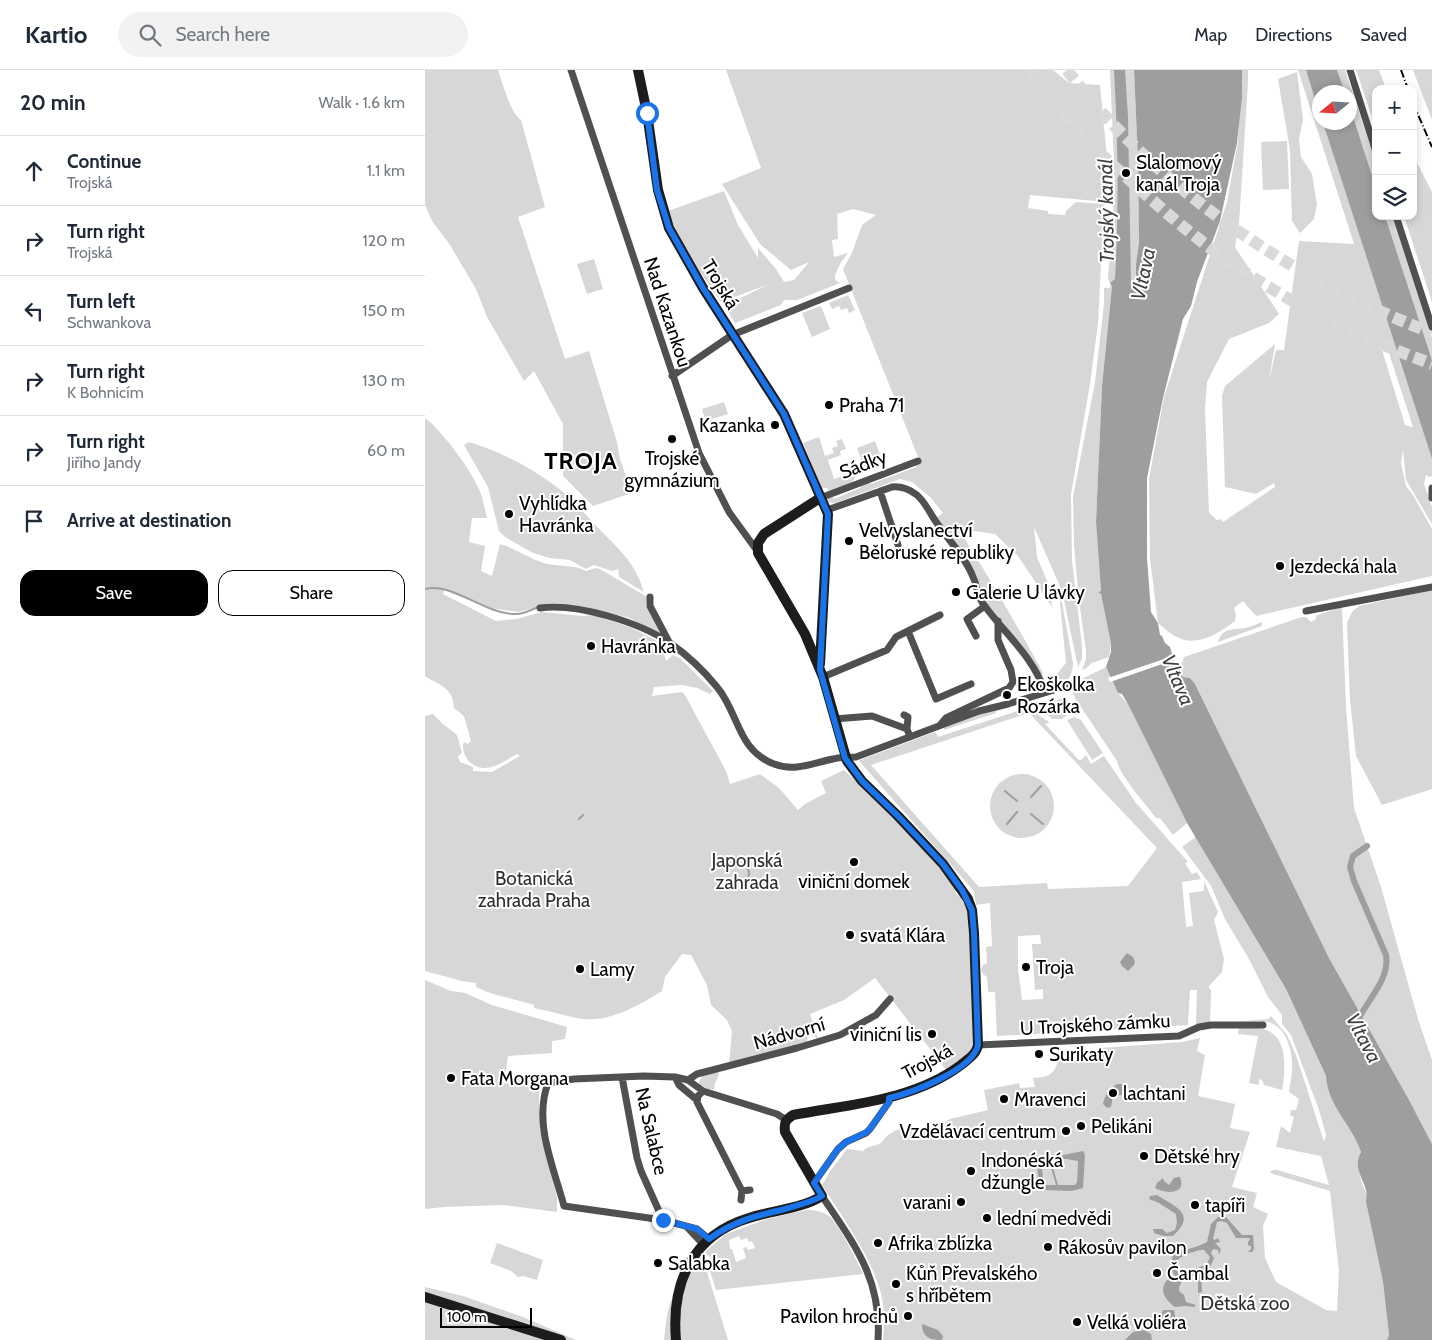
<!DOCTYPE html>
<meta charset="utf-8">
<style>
:root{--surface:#fff;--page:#f2f2f3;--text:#1f2937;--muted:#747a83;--line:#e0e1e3;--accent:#000}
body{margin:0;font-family:Cabin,sans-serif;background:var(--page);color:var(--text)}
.controls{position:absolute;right:15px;top:15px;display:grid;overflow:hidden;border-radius:10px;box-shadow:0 2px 8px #0003}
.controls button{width:45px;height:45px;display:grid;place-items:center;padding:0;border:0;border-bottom:1px solid var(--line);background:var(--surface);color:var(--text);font:25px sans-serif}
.compass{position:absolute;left:887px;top:15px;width:45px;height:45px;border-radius:50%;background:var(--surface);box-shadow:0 2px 8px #0003;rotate:252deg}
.scale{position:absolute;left:15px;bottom:12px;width:92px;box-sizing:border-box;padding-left:5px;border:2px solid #000;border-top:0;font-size:14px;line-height:18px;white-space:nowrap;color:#000;-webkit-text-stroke:4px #fff;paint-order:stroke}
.stop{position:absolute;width:15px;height:15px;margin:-11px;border:4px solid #1a73e8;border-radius:50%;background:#fff}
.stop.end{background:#1a73e8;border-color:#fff;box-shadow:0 1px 5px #0008}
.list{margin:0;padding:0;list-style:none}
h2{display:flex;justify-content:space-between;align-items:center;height:65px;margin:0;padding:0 20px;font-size:21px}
h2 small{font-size:16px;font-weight:400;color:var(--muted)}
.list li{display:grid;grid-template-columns:32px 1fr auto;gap:15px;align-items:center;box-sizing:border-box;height:70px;padding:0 20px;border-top:1px solid var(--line)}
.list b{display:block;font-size:19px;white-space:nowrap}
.list p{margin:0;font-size:16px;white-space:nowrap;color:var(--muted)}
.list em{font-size:16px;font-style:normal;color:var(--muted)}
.actions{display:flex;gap:10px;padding:15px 20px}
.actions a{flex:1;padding:11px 0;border:1px solid var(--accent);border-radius:15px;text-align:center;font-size:18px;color:var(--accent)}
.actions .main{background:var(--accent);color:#fff}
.icon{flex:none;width:28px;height:28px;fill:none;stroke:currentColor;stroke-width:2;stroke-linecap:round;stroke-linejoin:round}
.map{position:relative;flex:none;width:1007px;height:1270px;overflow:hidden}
header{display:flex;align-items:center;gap:30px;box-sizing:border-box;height:70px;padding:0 25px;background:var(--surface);border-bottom:1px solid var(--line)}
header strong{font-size:24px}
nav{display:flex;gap:28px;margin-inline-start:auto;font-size:18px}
.search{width:350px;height:45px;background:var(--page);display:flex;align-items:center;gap:12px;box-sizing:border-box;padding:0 18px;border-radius:28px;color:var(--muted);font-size:19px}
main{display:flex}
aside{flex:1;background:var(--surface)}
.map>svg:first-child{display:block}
.green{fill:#d7d7d7;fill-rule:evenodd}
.water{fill:#9e9e9e;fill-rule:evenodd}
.pier{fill:#fff}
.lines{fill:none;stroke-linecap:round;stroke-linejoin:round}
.stream{stroke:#9e9e9e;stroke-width:2}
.canal{stroke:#9e9e9e;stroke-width:6}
.highway-tunnel{stroke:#d9d9d9;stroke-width:12;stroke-dasharray:12 6;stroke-linecap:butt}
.street{stroke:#505050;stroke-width:7}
.secondary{stroke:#1d1d1d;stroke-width:10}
.rail{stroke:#000;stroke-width:2;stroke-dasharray:8 2.5 1 2.5;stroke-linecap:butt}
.route{stroke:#1a73e8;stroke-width:6}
.poi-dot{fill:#000;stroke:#fff;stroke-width:2}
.labels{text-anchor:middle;stroke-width:4;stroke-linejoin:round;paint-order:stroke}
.poi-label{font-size:19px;fill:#000;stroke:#fff;text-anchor:start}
.street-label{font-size:19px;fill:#000;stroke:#fff}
.park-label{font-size:19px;fill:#2e2e2e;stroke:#fff}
.water-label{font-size:20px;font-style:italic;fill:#3f3f3f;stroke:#fff}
.district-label{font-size:24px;font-weight:bold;letter-spacing:1px;fill:#000;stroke:#fff}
</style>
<header>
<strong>Kartio</strong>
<div class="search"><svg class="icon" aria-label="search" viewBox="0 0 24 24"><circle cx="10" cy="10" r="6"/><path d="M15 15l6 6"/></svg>Search here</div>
<nav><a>Map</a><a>Directions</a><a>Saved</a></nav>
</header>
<main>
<aside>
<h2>20 min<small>Walk · 1.6 km</small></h2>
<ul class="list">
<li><svg class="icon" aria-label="ahead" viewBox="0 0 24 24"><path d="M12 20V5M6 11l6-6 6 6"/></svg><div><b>Continue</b><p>Trojská</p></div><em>1.1 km</em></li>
<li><svg class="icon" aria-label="right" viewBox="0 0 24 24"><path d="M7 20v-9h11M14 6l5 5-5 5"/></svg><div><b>Turn right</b><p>Trojská</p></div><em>120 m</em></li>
<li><svg class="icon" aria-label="left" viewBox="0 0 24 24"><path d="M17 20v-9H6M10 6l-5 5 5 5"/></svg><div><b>Turn left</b><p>Schwankova</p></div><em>150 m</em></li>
<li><svg class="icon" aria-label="right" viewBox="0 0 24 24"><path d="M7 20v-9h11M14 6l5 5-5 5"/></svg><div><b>Turn right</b><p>K Bohnicím</p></div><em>130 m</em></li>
<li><svg class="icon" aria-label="right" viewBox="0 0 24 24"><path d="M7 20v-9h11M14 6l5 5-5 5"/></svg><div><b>Turn right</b><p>Jiřího Jandy</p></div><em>60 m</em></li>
<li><svg class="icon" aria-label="arrive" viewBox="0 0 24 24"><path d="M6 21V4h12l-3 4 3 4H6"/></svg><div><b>Arrive at destination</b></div></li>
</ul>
<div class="actions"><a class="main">Save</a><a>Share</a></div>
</aside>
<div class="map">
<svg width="1007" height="1270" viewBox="0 0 1007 1270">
<rect width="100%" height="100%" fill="#fff"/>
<path class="green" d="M0 0H73C77 12 86 44 96 50L120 137 93 147 140 289 164 281 192 372 195 389 207 423 168 436 138 406V354L109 301 99 311 62 247 51 219 25 175 7 151 0 135Z
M301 0H628L644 13 675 15 681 78V132L605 125 603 138 623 141V144L640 145 641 141 651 132 679 134 673 253 665 314 646 424 647 491 657 576V588L653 597 637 521 609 457 612 487 625 518 627 537 593 486 570 464 550 461 536 463C565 509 592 555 618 603L616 606 596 577 561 533 556 525 552 511 511 448 518 443 506 428 487 412 475 409 410 433 402 432 403 428 407 427 409 429 435 418 436 416 444 413 446 414 491 397V394L495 392 418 199 427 183 437 155 451 145 428 139 412 144 413 169 407 170 409 187 423 183 415 194 410 205V210L415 213 372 230H359L356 235 310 253 300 236 342 215 296 232C276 204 255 174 243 141L299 121 313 155 333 188V178L351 199 359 212 369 210 384 192 366 200 335 174 297 114 336 98Z
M685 0H709L713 90 714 180 711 194V213L708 218 687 216 677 316 671 452 676 522 673 521 676 524 686 574 684 587 667 593 660 599 657 600 661 589V581L654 531 649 475 648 427 670 312 679 234V218H685V213L683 209 690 116Z
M817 0H823V12L814 154 810 177 854 244 844 253 804 269 782 312 780 339 784 443 792 450 796 449 798 452 850 417 849 413 831 424 800 417 797 326 800 316 850 274 844 311 851 280H859L874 171 929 174 873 0H881L894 43V52L898 53 1007 389V406L1004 407 1001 405 999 414 1007 437V454L981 410 978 380 976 393 981 416 988 425 1007 459V506L831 546 818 531 809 538 811 545 810 551C794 563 772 578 752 567 745 564 739 558 733 553L725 488 724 409 739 327 802 132 813 71ZM961 274 988 357H987L980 355 957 280Z
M912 0H920L951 93V118L925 37 924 22H920Z
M931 0H954L961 19H951V59Z
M988 0H1007V50Z
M872 2 878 50 874 69 876 87 887 104 892 135 889 149 875 163 867 151 865 80 853 9Z
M862 71 864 119 838 120 836 72Z
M988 85 1007 122V232L979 146H988Z
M960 146H968L1007 268V290Z
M169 189 178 219 162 224 152 194Z
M423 225 430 240 424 243 422 238 416 240 414 236 407 239 404 233Z
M396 236 405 259 387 267 377 243Z
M299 332 303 344 281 351 277 339Z
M0 348C18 362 43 396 53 417 58 426 59 438 62 448H47L44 472 60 476 56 501 67 506 75 474C90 478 103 488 119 493 133 497 147 494 161 501L170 498 175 499 222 527 221 535 235 563 202 547 157 538 122 534 94 542 64 538 19 520 18 524 71 551 91 549 117 542 157 546 169 545 207 558 236 573 241 591 248 585 255 588 288 621 285 624 272 618 257 615 229 617 227 626 257 622 260 625 301 701 305 714 335 704 354 718 373 740 380 734 401 723 396 711 419 700 457 735 509 789 532 820 530 822 533 826H537L543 839 545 862 549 967C547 985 535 991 522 1001L450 908 419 930 385 944 393 969H392L389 965 383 967 382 972 304 994 307 961 302 950 286 935 282 915 266 885 257 884 240 907 237 921C214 935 186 952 158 949 143 947 125 941 109 938V935C88 928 72 927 51 917V913L37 911 0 901V646L8 644 18 654 32 665 37 683 33 686 35 692 48 697V701L67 702 95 686 92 684C79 691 64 704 49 695 45 693 43 691 41 687 38 682 37 676 39 672L43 674 46 671 39 646 29 638C28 617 15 616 0 606Z
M394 367 400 386 409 383 407 378 413 376 411 371 417 369 421 379 415 381 416 385 403 390 409 409 418 406 416 401 422 399 420 394 425 392C427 395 430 400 430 404 432 415 411 418 404 421L402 418H397L378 373Z
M450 371 457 390 439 397 432 378Z
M44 372C74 381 103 396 129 415 146 427 161 445 175 460 196 481 210 493 219 522L194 507 193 499 187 501 169 495 161 499 145 490 124 488 108 483 80 467 74 461 63 417 39 375Z
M1007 520V719L957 735 931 686 925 630 922 553 927 542 934 536Z
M634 523 636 527 648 593C648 605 641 621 627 610L641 593Z
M917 537 921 638 929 738 956 817 993 949 1007 990V1074L983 1028 904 888 770 614 765 608 758 607 751 598 757 593 759 587 877 547H881L886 552 890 550 892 545Z
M837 552V556L793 572C797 557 809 560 820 558 826 557 831 554 837 552Z
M681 597 693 623 703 634 762 753 748 765 735 748H731C722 736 693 703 692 691L650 628 646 617 649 613Z
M638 628 643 632 647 637 646 642 637 649H627L619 641 617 635Z
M604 637C608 641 618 649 623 651L624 653 620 654 654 690H656L661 685 666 694 679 686 711 733 763 792 760 793 767 804 772 802 776 809 757 812 761 857 768 856 764 823 779 821V811L793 842 789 850 799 889 797 902 784 916V919H786L785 953 771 954 772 920H765L763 955 572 966 570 922H563L562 907 558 904 556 900 558 895 562 893 561 877 567 876 565 833 551 835 549 821 435 692V690L510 662 513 667ZM604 643 732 778 703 816 623 819 622 813 554 817 446 695ZM615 865 616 874H607L610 920 618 919V929L597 930 593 898V866Z
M582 638 571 641V643L519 660V658L559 641Z
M649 647 656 650 678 683 667 690 642 650Z
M565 736a32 32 0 1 1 64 0a32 32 0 1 1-64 0Z
M771 767 861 919 901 1006C902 1029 920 1049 932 1068 940 1082 932 1096 936 1110 939 1121 942 1117 941 1132L958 1212 964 1265 962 1270H458C459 1254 460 1239 456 1224 447 1187 417 1147 397 1115L406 1100 422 1079 438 1081C443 1075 450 1077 456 1073 458 1071 459 1068 461 1067 475 1054 490 1059 506 1063L525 1049 563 1040 559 1020 594 1013 595 1018 610 1017 608 1008C625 1007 629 1005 634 988L642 990 645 987C658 993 665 981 676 978L757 972 775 968 772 981 780 985 773 1026 810 1034 805 1058 825 1062 807 1117 832 1123 828 1137 843 1144 838 1156 840 1188 851 1212 901 1240 912 1241 914 1201 905 1121 845 1103 847 1100H852L904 1115 896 1086 851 1077 856 1056 865 1063 869 1047 865 1045 866 1040H871L874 1029 864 1022C865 1013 868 1003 867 994 867 978 860 956 843 952 835 950 827 952 819 951L844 949 846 946 862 965 871 985 899 1072 901 1065 894 1040 866 965 857 954V945L843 927 824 889 800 849 786 816 758 778V776Z
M0 910 26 921 40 923 67 935 142 957 140 969 127 971V983L83 986 80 1008 114 1009V1040H116L121 1078 119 1079 132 1127V1142L79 1135 19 1137 0 1139Z
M814 958C822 958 833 957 841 960 864 968 860 1002 857 1020L839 1015 837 1010 834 1009V1015L824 1013 833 966 813 964Z
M293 1002 294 1004 289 1016 290 1019H283L274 1014V1011L278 1006Z
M381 1140C390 1140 397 1141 404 1146 414 1154 432 1191 438 1204L291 1220 283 1195 286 1191V1188L281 1184V1181L301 1164 342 1149ZM314 1166 316 1170 322 1168 324 1172 327 1171 330 1178 323 1180 321 1177 318 1178 321 1188 311 1192 307 1179H305L304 1170Z
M72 1173 118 1190 112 1210 98 1206 93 1207 86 1201 65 1193Z
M273 1185 278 1189 303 1270H255V1231L260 1212Z
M0 1217 38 1226 98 1247 151 1270H142L0 1224Z
M248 1227 247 1270H239C241 1257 241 1239 248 1227Z
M0 1231 125 1270H0Z"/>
<path class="water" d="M689 0H700L703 47 706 213 708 218 711 213V194L714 174 713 90 709 0H817V27L812 73 795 151 772 212 766 236 758 249 738 328 722 408V488L726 542 733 553 735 565 737 566 740 573 745 577 751 598 758 607 765 608 770 614 904 888 983 1028 1007 1074V1270H962L964 1265 958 1212 941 1132C941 1128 942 1123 941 1120 937 1106 928 1097 936 1082 928 1056 902 1035 901 1006L861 919 762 753 703 634 697 624 693 623 681 597 686 582V574L676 524 673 522 676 521 671 452 677 316 687 216 685 213 690 209C694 139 693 70 689 0Z
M881 0H912L920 22H894V43Z
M925 37 951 118V146H960L1007 290V389L898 53 924 52Z
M702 883 708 887 710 892 709 895 703 901 697 896 695 892Z
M692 1014H698L700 1022 697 1025 688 1026 686 1037 682 1038 678 1034C680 1025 684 1019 692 1014Z
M658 1081 660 1085 658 1118 646 1121 619 1120 616 1117C614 1107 608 1096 619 1089ZM634 1089H642L653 1091 652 1112 650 1115H633L626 1091ZM624 1091 631 1115H621L618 1110 617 1096Z
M753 1107H755C762 1125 740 1124 730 1118L732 1113 738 1108 739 1111 744 1115 749 1108Z
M732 1125C751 1137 772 1144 748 1166H739L729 1163 728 1159H737L742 1163 750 1160 752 1153 751 1144 734 1133 724 1129 725 1126Z
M793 1147H801L817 1165H828L829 1179 827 1182H823L826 1179V1176L823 1175V1172L825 1169 824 1168H811L802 1153 796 1151 792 1152 788 1169 790 1170 793 1168 795 1172 790 1173 796 1179 794 1185 793 1180 788 1179 786 1183 789 1188 786 1195 776 1203 777 1222 773 1223V1213L770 1205C761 1209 754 1210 754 1221L759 1225 761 1232 771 1235 769 1237 760 1236 750 1237C741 1230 733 1221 742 1210L748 1211 750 1206C745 1199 745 1193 748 1185 759 1179 771 1178 782 1172L786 1154ZM775 1180H779L785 1187 782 1194C776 1197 758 1204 753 1203L749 1193C757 1185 764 1183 775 1180Z
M738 1240H749L751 1251 744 1257 740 1255 737 1259 732 1255V1251Z
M497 1254 513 1260 518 1266 517 1270C506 1270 497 1268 497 1254Z
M719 1260 726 1264 727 1270H700L708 1262Z"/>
<path class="pier" d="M751 585 752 589 685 612 683 608Z"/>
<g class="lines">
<path class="stream" d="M0 519C29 512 59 545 92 544 99 544 107 539 114 537
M580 721 592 731
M606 727 616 716
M606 744 618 754
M154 749 158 745
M582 754 592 742
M322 796 324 802 323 811"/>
<path class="canal" d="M933 950C943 929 965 909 961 885L929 811 925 797 928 786 942 776"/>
<path class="highway-tunnel" d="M605 0C623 23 641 46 660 68 675 84 691 98 707 112 734 137 762 161 792 183 857 230 931 266 1007 294
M642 0C733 120 867 209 1007 263"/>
<path class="street" d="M146 0 274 383 304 442 333 482
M925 0 951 82
M971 146 1007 257
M247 306 307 265 424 218
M1007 418V428
M455 421 473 475
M395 428 493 391
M402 440 467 417C477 416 484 419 492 425 502 434 506 446 514 456 525 472 541 488 548 507 553 517 551 525 559 535 580 564 608 586 620 622
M225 527V536L244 572
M115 538C152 533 214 552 245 573 262 585 279 601 292 617 314 643 312 680 349 694 370 702 388 693 408 689 415 687 423 687 431 687L554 641 583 634 642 616
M881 541 1007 517
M483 561 511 629 546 614
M551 566 542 549 560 536
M398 607 462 580 471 567 515 545
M479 645 483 647 482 659
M409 649 447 646 482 659 485 667
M515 655 521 648 584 618 588 612 586 600 573 570V551
M553 975 754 966 774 957 786 955H838
M197 1007 212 1088 216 1101 238 1150
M250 1007 254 1015 272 1030
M263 1010 272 1004 372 978 415 965 451 945 465 929
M278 1021 273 1026 272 1032 317 1121 316 1130
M389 1113 413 1079 421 1072 441 1063 445 1059 464 1032V1028
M317 1121 325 1120
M397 1126C429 1174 457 1209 453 1270
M262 1157 278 1174
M284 1169 272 1159 238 1150 139 1136C129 1098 108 1053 123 1013L149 1009 219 1006 250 1007 263 1010 278 1021 352 1044 361 1050"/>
<path class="secondary" d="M213 0 222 43 233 120 244 158 278 218 359 344 403 444 395 594
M0 1227 136 1270
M251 1270C246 1213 267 1165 324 1148 348 1140 376 1139 397 1126L360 1062C359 1053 360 1050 368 1045 425 1034 488 1031 536 995 543 989 551 985 553 975L549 863 547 840 543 829 518 794 473 746 437 711 422 691 398 607 380 564 333 483V473L339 464 395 428"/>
<path class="rail" d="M976 0 983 19
M988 33 1007 77"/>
</g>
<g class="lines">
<path class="route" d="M222 43 232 120 244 158 278 218 359 344 403 444 395 600 420 688 437 711 473 746 518 794 537 820 547 840 549 863 553 975C548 1000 486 1023 464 1028V1032L445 1059 440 1063 421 1072 412 1080 389 1113 397 1126C385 1133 370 1136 356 1140 330 1146 307 1152 284 1169L272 1159 238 1150"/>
</g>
<g class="poi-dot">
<circle cx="701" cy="103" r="5"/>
<circle cx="404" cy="335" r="5"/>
<circle cx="350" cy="355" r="5"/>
<circle cx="247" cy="369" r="5"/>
<circle cx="84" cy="444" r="5"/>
<circle cx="424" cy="471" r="5"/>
<circle cx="855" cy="496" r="5"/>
<circle cx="531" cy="522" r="5"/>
<circle cx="166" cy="576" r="5"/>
<circle cx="582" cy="625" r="5"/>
<circle cx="429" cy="792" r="5"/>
<circle cx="425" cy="865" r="5"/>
<circle cx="601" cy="897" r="5"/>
<circle cx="155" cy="899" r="5"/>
<circle cx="507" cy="964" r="5"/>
<circle cx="614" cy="984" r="5"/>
<circle cx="26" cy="1008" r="5"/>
<circle cx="688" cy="1023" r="5"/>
<circle cx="579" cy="1029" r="5"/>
<circle cx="656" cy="1056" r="5"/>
<circle cx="641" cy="1061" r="5"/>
<circle cx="719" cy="1086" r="5"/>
<circle cx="546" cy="1101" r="5"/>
<circle cx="536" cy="1132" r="5"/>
<circle cx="770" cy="1135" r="5"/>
<circle cx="562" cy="1148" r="5"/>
<circle cx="453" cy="1173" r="5"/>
<circle cx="623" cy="1177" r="5"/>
<circle cx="233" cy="1193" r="5"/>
<circle cx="732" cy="1203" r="5"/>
<circle cx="471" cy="1214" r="5"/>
<circle cx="483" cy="1246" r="5"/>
<circle cx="652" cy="1252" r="5"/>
</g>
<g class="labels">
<g class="poi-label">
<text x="711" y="99">Slalomový<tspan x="711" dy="22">kanál Troja</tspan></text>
<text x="414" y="342">Praha 71</text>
<text x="340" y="362" text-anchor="end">Kazanka</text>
<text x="247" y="395" text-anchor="middle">Trojské<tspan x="247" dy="22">gymnázium</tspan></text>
<text x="94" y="440">Vyhlídka<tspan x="94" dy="22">Havránka</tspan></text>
<text x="434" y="467">Velvyslanectví<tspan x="434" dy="22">Běloruské republiky</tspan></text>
<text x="865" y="503">Jezdecká hala</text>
<text x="541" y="529">Galerie U lávky</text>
<text x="176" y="583">Havránka</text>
<text x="592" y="621">Ekoškolka<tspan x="592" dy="22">Rozárka</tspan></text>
<text x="429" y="818" text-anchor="middle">viniční domek</text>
<text x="435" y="872">svatá Klára</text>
<text x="611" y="904">Troja</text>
<text x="165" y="906">Lamy</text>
<text x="497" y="971" text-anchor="end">viniční lis</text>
<text x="624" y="991">Surikaty</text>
<text x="36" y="1015">Fata Morgana</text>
<text x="698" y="1030">lachtani</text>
<text x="589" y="1036">Mravenci</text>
<text x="666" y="1063">Pelikáni</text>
<text x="631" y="1068" text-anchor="end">Vzdělávací centrum</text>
<text x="729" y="1093">Dětské hry</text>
<text x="556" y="1097">Indonéská<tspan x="556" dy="22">džungle</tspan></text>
<text x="526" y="1139" text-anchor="end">varani</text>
<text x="780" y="1142">tapíři</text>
<text x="572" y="1155">lední medvědi</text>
<text x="463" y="1180">Afrika zblízka</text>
<text x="633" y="1184">Rákosův pavilon</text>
<text x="243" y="1200">Salabka</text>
<text x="481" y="1210">Kůň Převalského<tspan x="481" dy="22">s hříbětem</tspan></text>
<text x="742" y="1210">Čambal</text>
<text x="473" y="1253" text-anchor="end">Pavilon hrochů</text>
<text x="662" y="1259">Velká voliéra</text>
</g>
<g class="street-label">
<text transform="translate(296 214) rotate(59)" y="7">Trojská</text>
<text transform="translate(243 242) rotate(72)" y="7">Nad Kazankou</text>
<text transform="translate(438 394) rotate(-21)" y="7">Sádky</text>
<text transform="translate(670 954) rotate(-3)" y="7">U Trojského zámku</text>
<text transform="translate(364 963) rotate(-16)" y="7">Nádvorní</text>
<text transform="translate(502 991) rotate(-28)" y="7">Trojská</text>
<text transform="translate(227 1061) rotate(77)" y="7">Na Salabce</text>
</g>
<g class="park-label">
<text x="322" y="797">Japonská<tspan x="322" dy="22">zahrada</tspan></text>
<text x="109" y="815">Botanická<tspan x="109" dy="22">zahrada Praha</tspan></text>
<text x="820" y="1240">Dětská zoo</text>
</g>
<g class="water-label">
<text transform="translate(681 141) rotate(-91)" y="7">Trojský kanál</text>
<text transform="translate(718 204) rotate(-78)" y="7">Vltava</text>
<text transform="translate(753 610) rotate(67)" y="7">Vltava</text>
<text transform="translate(939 968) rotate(62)" y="7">Vltava</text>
</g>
<g class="district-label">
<text x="156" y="399">TROJA</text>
</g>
</g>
</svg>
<div class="controls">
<button>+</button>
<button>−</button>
<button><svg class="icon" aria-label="layers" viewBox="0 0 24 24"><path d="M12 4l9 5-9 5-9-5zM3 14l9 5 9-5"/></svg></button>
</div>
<svg class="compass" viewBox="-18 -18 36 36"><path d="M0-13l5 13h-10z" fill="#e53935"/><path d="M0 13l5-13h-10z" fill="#747a83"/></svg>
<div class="scale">100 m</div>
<div class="stop" style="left:222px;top:43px"></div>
<div class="stop end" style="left:238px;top:1150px"></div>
</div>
</main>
